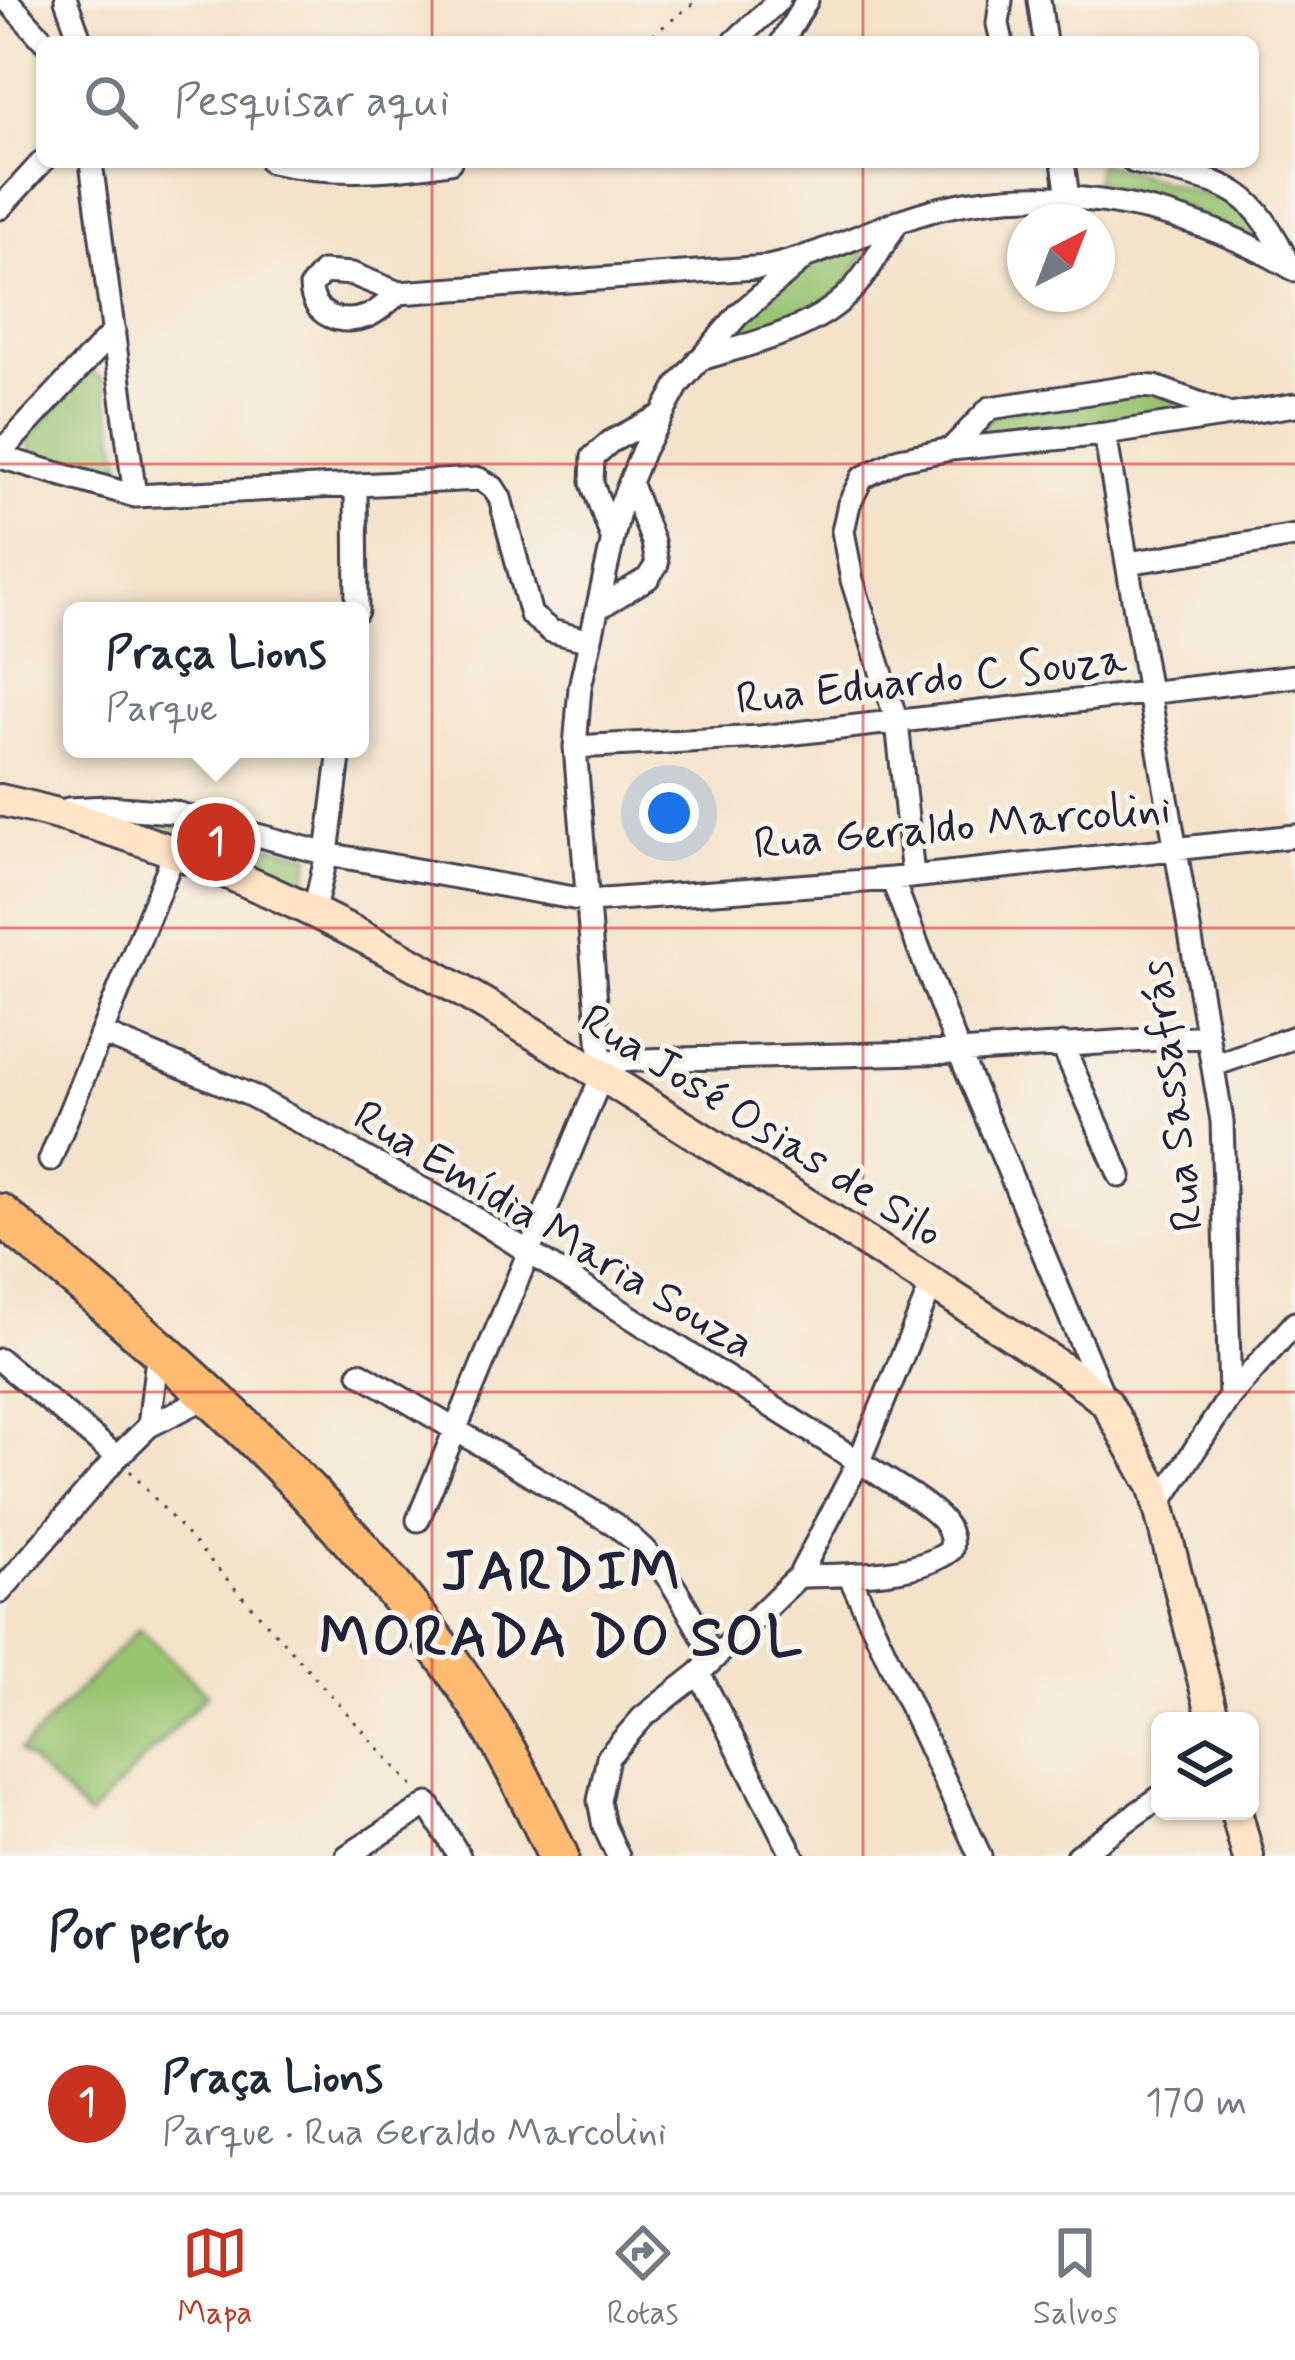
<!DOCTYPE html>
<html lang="pt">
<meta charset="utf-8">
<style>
:root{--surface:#fff;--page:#f6f6f7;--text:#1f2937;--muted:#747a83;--line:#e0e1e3;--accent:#c8321e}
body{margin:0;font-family:Mynerve,sans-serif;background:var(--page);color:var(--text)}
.controls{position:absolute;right:36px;bottom:36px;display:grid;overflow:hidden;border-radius:18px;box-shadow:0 3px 9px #0004}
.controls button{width:108px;height:108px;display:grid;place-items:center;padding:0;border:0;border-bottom:3px solid var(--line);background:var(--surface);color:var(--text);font:60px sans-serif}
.compass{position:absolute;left:1007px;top:204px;width:108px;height:108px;border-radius:50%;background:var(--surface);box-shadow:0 3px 9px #0004;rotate:42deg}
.you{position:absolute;left:669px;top:813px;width:42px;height:42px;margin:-30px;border:9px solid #fff;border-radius:50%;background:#1a73e8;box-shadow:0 0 0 18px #1a73e833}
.badge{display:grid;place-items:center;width:78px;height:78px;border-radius:50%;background:var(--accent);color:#fff;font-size:39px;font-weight:700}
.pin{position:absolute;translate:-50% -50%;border:6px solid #fff;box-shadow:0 3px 12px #0006}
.popup{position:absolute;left:63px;top:602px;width:306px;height:156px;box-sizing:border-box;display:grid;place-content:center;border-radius:18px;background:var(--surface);filter:drop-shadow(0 3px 9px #0005);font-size:39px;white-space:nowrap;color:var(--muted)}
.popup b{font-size:45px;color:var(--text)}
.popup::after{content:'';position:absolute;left:50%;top:100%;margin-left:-24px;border:24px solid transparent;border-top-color:var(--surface)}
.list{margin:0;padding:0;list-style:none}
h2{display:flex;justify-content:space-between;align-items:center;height:156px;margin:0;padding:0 48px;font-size:51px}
h2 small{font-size:39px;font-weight:400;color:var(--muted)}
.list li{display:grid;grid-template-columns:78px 1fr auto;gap:36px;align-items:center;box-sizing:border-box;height:180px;padding:0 48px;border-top:3px solid var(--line)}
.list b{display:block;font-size:45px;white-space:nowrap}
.list p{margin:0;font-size:39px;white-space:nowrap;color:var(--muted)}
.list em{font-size:39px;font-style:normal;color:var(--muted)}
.icon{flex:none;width:66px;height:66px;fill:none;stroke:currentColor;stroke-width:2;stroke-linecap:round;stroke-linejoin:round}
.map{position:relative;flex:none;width:1295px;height:1856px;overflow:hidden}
.search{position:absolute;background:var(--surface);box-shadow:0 3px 9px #0004;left:36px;right:36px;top:36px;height:132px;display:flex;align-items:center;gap:30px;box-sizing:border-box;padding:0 42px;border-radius:18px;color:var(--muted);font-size:45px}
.sheet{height:336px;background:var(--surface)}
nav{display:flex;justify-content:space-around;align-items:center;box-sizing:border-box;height:168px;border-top:3px solid var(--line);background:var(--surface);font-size:33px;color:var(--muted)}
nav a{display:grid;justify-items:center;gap:6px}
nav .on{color:var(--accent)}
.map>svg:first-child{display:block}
.green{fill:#98c370;stroke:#5d7256;stroke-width:3}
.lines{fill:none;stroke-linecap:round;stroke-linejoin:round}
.street-casing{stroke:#423f50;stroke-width:27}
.secondary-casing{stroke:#423f50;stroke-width:36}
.highway-casing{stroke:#423f50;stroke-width:45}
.path{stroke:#423f50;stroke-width:3;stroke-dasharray:3 9;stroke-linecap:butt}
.street{stroke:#fff;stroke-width:21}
.secondary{stroke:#ffe4c6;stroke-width:30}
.highway{stroke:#ffbb71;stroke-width:39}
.grid{fill:none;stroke:#d62828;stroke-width:3;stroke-opacity:0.55}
.labels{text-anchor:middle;stroke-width:10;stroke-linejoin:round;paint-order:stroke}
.street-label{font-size:45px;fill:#22223b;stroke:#f7f3e8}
.district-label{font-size:57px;font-weight:bold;letter-spacing:3px;fill:#22223b;stroke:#f7f3e8}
</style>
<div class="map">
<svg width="1295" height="1856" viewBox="0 0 1295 1856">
<rect width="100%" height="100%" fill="#f7f3e8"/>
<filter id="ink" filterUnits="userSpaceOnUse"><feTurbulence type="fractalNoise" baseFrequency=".00833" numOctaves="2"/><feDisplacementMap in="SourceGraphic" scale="24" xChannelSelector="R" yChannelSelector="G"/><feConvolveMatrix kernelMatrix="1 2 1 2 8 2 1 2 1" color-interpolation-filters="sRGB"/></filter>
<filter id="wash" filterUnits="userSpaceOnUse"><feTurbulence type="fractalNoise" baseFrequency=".004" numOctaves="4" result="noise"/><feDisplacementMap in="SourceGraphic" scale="48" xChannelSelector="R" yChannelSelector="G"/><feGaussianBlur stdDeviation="2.7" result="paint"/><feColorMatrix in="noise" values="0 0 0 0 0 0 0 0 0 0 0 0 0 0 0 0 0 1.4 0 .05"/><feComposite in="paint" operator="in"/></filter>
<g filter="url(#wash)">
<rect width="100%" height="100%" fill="#f4e2c9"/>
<path class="green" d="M1099 162 1247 207 1271 248 1166 201 1094 186Z
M870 243 848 284 827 302 722 345 744 314 812 261Z
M90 370 104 380 122 465 109 471 86 469 33 454 27 439Z
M1146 388 1198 412 965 444 997 412Z
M113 812 160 817 311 855 304 889 110 821Z
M139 1628 207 1694 89 1817 20 1751Z"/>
</g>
<g filter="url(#ink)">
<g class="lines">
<defs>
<path id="street" d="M7 0 45 42
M66 0 81 42
M1001 0 998 24 1002 42
M1039 0 1045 42
M734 42 779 0
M782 42 807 0
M91 162 135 496
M271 162C330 175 390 172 450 162
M1063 162 1068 197
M1134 162C1224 185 1248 177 1290 267
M0 208 42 162
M399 293C390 300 379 312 368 316 340 326 312 316 311 286L323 272 352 274 399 293 768 267C832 253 888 219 951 206 1069 181 1193 209 1295 270
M698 360C747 344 815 331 851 291 870 271 883 245 898 221
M1105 434 1222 1121 1230 1396
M951 449 990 408 1136 386 1155 387 1226 413
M0 453 114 331
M0 457 135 496 479 479 493 487 500 498 531 615 551 631 590 641
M356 485 357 611
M611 535 592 483 593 457 610 442 658 417
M1128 563 1295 536
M600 607 648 578 657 564 653 542 630 482
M575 747 761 737 1295 676
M68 809 108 807 172 812 327 854 590 901 892 879 1295 836
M913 876 897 722 852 580 843 531 849 504 862 478 899 459 951 449 1105 434 1295 405
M892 879 959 1052 1105 1400
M314 910 327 854 340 749
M103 1034 250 1095 470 1215 913 1496C932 1510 955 1523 951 1550 917 1577 842 1575 799 1576
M1062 1044 1120 1176
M603 1061 959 1052 1208 1036
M1214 1065 1295 1037
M50 1160 174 854
M0 1360 117 1457
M360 1373 614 1524C669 1565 681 1598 713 1656
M149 1426 158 1349
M1160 1503 1230 1396 1295 1323
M418 1520 602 1075 575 747 580 687 620 507 643 450 678 385 738 315 803 259
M849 1575 980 1856
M0 1592 117 1457 149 1426 213 1394
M699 1673 793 1856
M347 1856 428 1804 459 1856
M618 1856 604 1826 599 1801 608 1757 643 1717 699 1673 799 1576 859 1461 932 1284
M1077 1856 1160 1797"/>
<path id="secondary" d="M0 800C250 854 470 992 684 1127 811 1207 940 1287 1066 1371L1106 1402 1154 1488 1214 1721
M1236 1811 1248 1856"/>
<path id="highway" d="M0 1214C171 1356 341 1501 467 1687 503 1741 531 1798 558 1856"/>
</defs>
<use href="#street" class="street-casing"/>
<use href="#secondary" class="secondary-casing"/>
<use href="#highway" class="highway-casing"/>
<path class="path" d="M643 42 698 0
M130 1471 416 1790"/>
<use href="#street" class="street"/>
<use href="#secondary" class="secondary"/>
<use href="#highway" class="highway"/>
</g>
</g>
<path class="grid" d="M432 0V42M863 0V42M432 162V1856M863 162V1856M0 464H1295M0 928H1295M0 1392H1295"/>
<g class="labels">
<g class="street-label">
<text transform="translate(931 677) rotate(-6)" y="16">Rua Eduardo C Souza</text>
<text transform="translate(962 824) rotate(-5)" y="16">Rua Geraldo Marcolini</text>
<text transform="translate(1170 1096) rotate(-97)" y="16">Rua Sassafrás</text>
<text transform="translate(763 1124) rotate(32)" y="16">Rua José Osias de Silo</text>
<text transform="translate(555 1228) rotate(31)" y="16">Rua Emídia Maria Souza</text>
</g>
<g class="district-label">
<text x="562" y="1589">JARDIM<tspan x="562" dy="66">MORADA DO SOL</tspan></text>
</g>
</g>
</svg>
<div class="controls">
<button><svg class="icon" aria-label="layers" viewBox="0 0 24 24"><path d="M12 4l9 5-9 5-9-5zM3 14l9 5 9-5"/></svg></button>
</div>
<svg class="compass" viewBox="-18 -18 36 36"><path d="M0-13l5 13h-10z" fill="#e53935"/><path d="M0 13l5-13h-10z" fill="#747a83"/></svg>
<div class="you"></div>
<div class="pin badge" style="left:216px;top:842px">1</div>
<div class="popup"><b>Praça Lions</b>Parque</div>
<div class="search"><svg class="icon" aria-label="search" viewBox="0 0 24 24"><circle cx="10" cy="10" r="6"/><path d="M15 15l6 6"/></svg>Pesquisar aqui</div>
</div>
<section class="sheet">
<h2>Por perto<small></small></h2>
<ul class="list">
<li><span class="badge">1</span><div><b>Praça Lions</b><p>Parque · Rua Geraldo Marcolini</p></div><em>170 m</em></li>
</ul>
</section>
<nav>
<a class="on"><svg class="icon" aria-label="map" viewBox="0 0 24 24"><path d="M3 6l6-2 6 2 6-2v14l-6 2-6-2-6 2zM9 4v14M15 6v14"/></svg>Mapa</a>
<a><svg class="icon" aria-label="directions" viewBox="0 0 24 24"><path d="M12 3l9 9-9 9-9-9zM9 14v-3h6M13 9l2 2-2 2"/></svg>Rotas</a>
<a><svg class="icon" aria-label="saved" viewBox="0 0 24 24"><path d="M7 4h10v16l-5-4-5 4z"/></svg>Salvos</a>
</nav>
